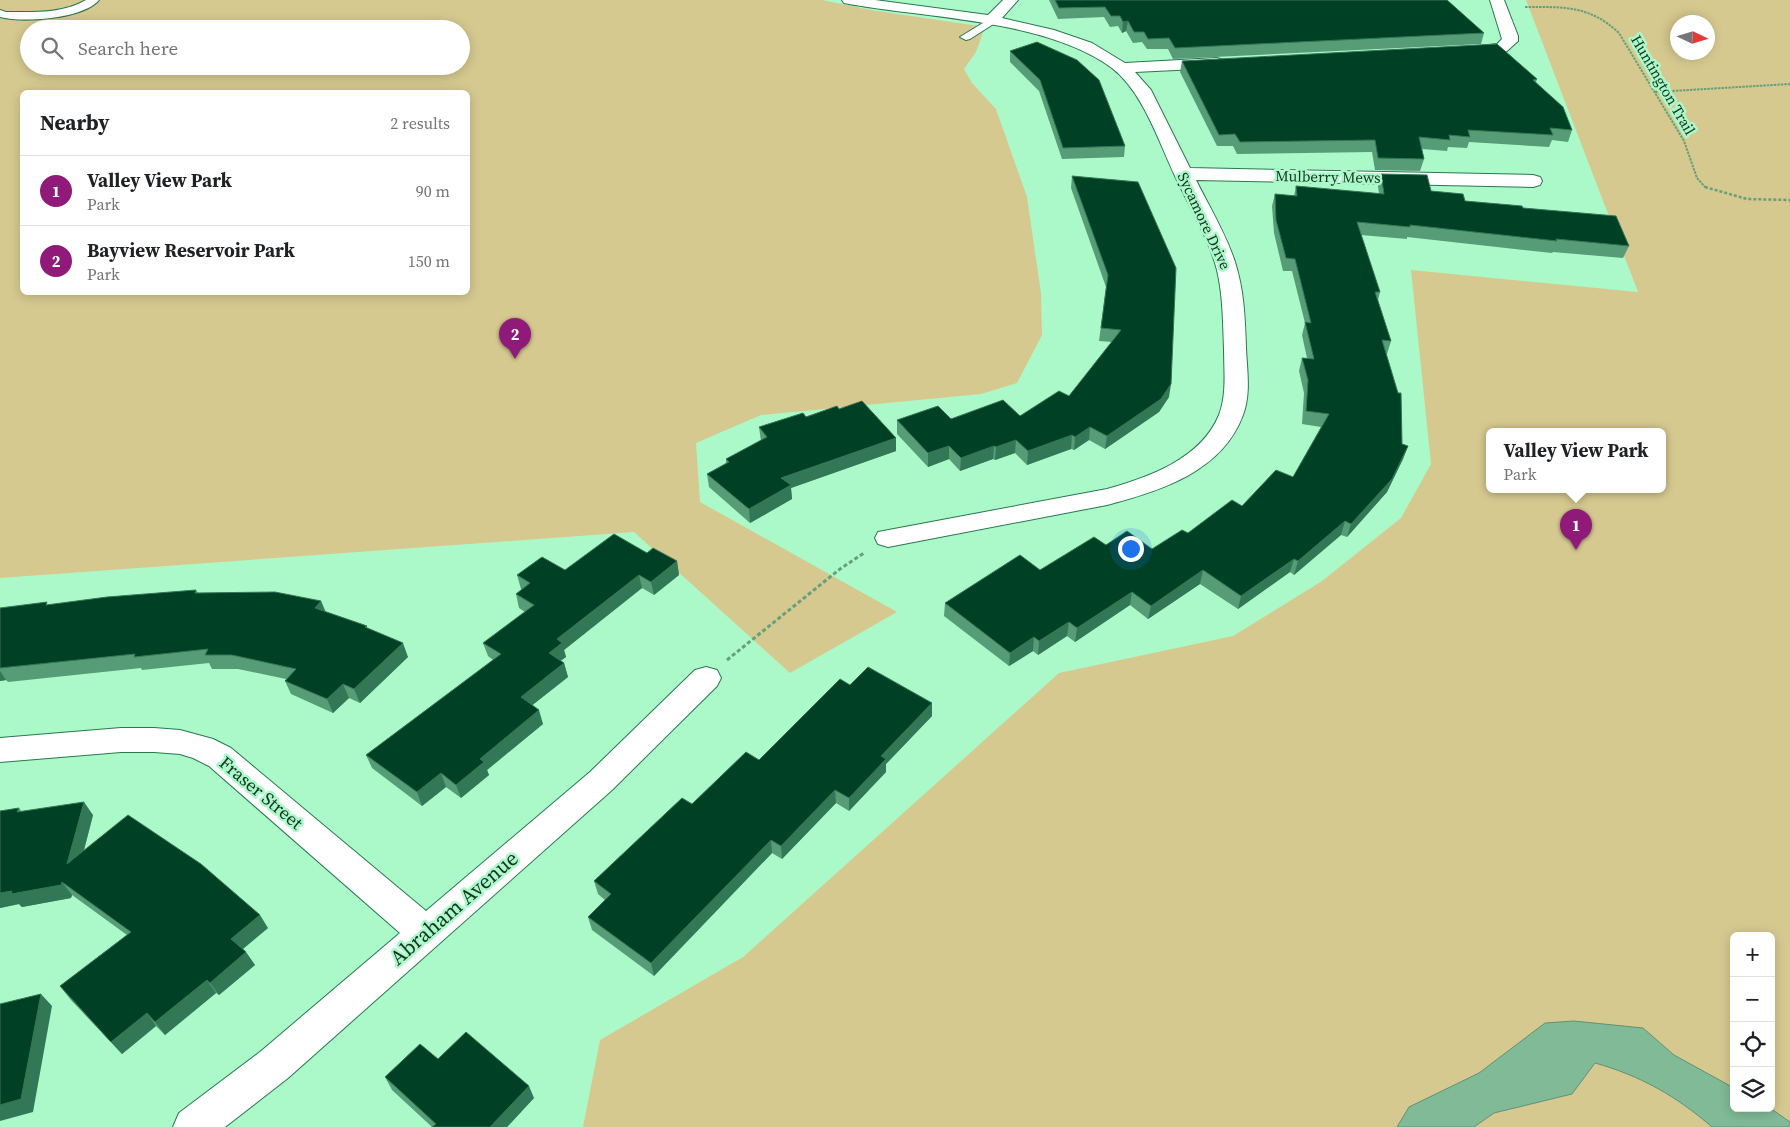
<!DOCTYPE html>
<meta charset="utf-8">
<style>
:root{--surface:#fff;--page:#f6f6f6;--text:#202124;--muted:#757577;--line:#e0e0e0;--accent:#8f1a7a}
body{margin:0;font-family:"Source Serif 4",serif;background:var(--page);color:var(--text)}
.controls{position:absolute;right:15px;bottom:15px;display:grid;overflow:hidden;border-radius:8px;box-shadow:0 2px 12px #0003}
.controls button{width:45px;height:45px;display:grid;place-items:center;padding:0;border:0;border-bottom:1px solid var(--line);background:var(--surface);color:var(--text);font:25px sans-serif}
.compass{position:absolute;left:1670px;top:15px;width:45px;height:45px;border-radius:50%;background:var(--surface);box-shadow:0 2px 12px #0003;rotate:94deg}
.you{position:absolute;left:1130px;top:548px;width:18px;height:18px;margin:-12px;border:4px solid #fff;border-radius:50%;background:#1a73e8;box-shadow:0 0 0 8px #1a73e833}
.badge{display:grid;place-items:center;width:32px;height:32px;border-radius:50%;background:var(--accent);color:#fff;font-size:16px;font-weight:700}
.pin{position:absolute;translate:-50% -41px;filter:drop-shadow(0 1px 2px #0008)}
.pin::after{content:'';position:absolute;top:26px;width:18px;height:15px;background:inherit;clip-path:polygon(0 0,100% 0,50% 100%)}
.popup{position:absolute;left:1486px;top:428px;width:180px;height:65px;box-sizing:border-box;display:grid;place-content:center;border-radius:8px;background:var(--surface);filter:drop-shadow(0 1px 4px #0005);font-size:16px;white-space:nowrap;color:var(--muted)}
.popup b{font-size:19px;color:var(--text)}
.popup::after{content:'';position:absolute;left:50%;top:100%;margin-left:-10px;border:10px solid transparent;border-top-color:var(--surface)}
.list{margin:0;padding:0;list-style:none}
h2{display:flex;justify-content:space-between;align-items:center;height:65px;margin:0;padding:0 20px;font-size:21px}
h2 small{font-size:16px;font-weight:400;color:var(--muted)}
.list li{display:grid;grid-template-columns:32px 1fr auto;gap:15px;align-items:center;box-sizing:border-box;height:70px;padding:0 20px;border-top:1px solid var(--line)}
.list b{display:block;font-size:19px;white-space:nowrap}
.list p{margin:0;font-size:16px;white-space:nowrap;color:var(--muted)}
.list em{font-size:16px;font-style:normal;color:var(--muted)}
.icon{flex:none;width:28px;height:28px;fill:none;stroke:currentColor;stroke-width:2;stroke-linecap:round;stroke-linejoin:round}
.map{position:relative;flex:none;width:1790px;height:1127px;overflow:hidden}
.search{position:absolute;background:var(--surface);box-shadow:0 2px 12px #0003;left:20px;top:20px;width:450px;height:55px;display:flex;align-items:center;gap:12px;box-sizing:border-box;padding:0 18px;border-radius:28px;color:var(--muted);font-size:19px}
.panel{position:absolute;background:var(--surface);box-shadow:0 2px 12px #0003;left:20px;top:90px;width:450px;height:205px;border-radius:8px}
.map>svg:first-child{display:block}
.green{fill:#d6c990;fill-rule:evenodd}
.water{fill:#80ba97;stroke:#609274}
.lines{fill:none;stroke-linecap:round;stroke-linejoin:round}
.service-casing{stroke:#29784f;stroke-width:2}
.minor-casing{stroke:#29784f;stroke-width:2}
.path-far2{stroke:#669f7c;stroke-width:2;stroke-dasharray:2.5 1;stroke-linecap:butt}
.path-far1{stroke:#669f7c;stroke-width:2.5;stroke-dasharray:3 2;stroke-linecap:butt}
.path{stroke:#669f7c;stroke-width:3;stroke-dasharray:4 2.5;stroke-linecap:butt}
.service{fill:#fff;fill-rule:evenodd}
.minor{fill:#fff;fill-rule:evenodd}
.wall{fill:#569c76}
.shaded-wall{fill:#337856}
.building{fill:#004024;stroke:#337856}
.labels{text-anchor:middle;stroke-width:5;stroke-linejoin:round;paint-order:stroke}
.far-street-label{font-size:15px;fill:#143422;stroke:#abf9c9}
.street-label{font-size:18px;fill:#143422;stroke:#abf9c9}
.near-street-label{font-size:21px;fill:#143422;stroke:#abf9c9}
</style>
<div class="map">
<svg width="1790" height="1127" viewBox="0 0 1790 1127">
<rect width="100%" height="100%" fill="#abf9c9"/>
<path class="green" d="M0 0H822L871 10 985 27 976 52 964 69 972 83 996 109 1027 197 1041 293 1042 335 1017 383 981 394 761 415 696 443 700 502 897 612 790 673 634 532 0 578ZM29 29H461V66H29ZM22 92H468V292H22Z
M1526 0H1790V1127H583L600 1040 743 957 1059 673 1233 636 1322 581 1401 518 1431 464 1411 270 1638 292ZM1678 22H1708V52H1678ZM1490 431H1662V489H1490ZM1734 936H1771V1108H1734Z"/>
<path class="water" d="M1574 1021 1643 1028 1674 1055 1734 1088V1108H1770L1790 1122V1127H1712C1676 1096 1641 1076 1595 1063L1572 1094 1494 1113 1474 1127H1397L1409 1107 1479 1073 1545 1023Z"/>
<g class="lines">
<defs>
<path id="service" d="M86 0H99C83 19 23 23 0 17V10L6 12C33 12 62 14 86 0Z
M991 18 995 19 997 21 995 23 970 39 966 40 960 37Z"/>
<path id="minor" d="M842 0H875L988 15 1003 0H1018L1002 18 1054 30 1092 43 1125 63 1217 58 1223 60 1225 63 1223 66 1217 68 1135 72 1151 90 1190 168 1533 175 1540 177 1542 181 1540 185 1533 187 1196 180C1209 206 1226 234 1235 262 1244 290 1245 318 1246 348 1247 370 1251 394 1243 415 1222 472 1160 491 1107 505L888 547 878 544 875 538 878 532 1107 489C1149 477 1201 459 1219 415 1227 394 1224 371 1224 349 1223 322 1223 296 1217 270 1209 239 1189 206 1175 176 1159 142 1143 92 1112 68 1048 20 927 18 849 4L844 3Z
M1490 0H1504L1518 36V41L1507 51 1501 53 1465 57 1459 55 1457 52 1459 49 1497 44 1502 39Z
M706 667 717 670 721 678 717 686 612 790 288 1078 225 1127H173L179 1113 260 1052 400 933 209 766 193 758 180 754 154 752H121L0 762V738L121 728H154L180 730 213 739 231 748 426 911 590 772 695 670Z"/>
</defs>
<use href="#service" class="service-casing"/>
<use href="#minor" class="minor-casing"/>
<path class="path-far2" d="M1525 7C1564 7 1589 5 1619 33L1684 141 1697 178 1706 188
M1655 92 1790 84"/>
<path class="path-far1" d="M1705 187 1747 199 1790 200"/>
<path class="path" d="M727 660 840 569 864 553"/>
<use href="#service" class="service"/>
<use href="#minor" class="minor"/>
</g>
<path class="wall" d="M1049 0H1447L1484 33 1481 44 1173 59 1168 49H1147L1142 42 1133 43 1126 31 1122 33 1118 26 1110 27 1104 17 1058 19Z
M1010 51 1125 146 1124 157 1062 159 1039 91 1010 62Z
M1182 61 1537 79 1536 82 1572 130 1568 142 1552 140 1549 147 1469 142 1467 148 1448 147 1447 151 1422 149 1424 159 1420 171 1375 170 1372 152 1237 154 1233 146H1217L1180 72Z
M1381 174 1431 191 1465 201 1523 208 1629 246 1623 258 1553 252 1552 253 1407 237V239L1361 235 1380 292 1378 300 1391 341 1387 354H1386L1402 444 1408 446 1403 459 1387 492 1347 537 1341 535 1294 575 1290 572 1238 609 1200 584 1148 619 1130 605 1075 642 1067 636 1038 655 1033 651 1009 666 944 616 945 603 1040 570 1106 545 1152 549 1188 533 1242 506 1293 477 1321 427 1302 424 1304 393 1299 371 1302 358H1307L1302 335 1305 323 1292 271H1283L1274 233 1272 206 1275 194 1294 196 1296 186 1379 194 1378 186Z
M1072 176 1169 397 1159 412 1105 449 1089 440 1074 450 1071 449 1027 465 1015 453 995 460 993 459 960 471 949 459 928 467 897 434V420L1020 416 1069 396 1112 342 1099 341 1106 287 1071 188Z
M839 409 896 451 791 488 792 499 750 523 709 487 707 474 726 463V459L761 441 759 427Z
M647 553 677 561 679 575 654 595 642 588 564 650 566 657 560 661 564 663 568 677 532 705 543 724 487 770 489 775 461 798 446 787 422 806 372 768 366 755 493 660 488 656 483 643 525 612 519 608 516 594 522 590 521 589 517 575 565 570Z
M196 590 198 593 321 601 325 612 367 626V628L408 657 360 703 349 698 333 713 291 694 285 681 286 679 238 669H212L209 663 142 670 141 668 8 682 6 680 0 681V608L49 605Z
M850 685 932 716 886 764V772L849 811 836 803 782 859 772 853 654 976 592 930 588 917 605 900 598 894 594 881 692 804 759 760Z
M19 808 22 812 93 815 84 850 268 928 243 949 255 965 219 995 216 993 165 1035 156 1026 122 1054 70 999 60 986 127 935 72 895 71 898 22 907 19 904 0 908V811Z
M438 1059 534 1098 507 1127H432L392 1090 385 1077Z"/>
<path class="shaded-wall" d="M1128 21 1126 31 1122 33 1123 22Z
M1171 384 1169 397 1159 412 1105 449 1107 436Z
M1090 427 1089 440 1074 450 1075 437Z
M1072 435 1071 449 1027 465 1028 451Z
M896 438V451L791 488 792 499 750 523 749 509 781 478Z
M1016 440 1015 453 995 460 996 447Z
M949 446V459L928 467V453Z
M994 446 993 459 960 471 961 458Z
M1408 446 1403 459 1387 492 1347 537 1351 524Z
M1345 521 1341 535 1294 575 1298 561Z
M1294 559 1290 572 1238 609 1241 596Z
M677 561 679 575 654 595 651 582Z
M1203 570 1200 584 1148 619 1151 606Z
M639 575 642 588 564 650 566 657 552 667 549 653 557 639Z
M1132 592 1130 605 1075 642 1077 628Z
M321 601 327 615 315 608Z
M1069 622 1067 636 1038 655 1039 641Z
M1034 637 1033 651 1009 666 1010 653Z
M403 643 408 657 360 703 354 689Z
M564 663 568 677 525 711 521 697Z
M0 671 6 680 0 681Z
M343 684 349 698 333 713 327 699Z
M932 703V716L886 764V772L849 811V798L881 756Z
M539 710 543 724 487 770 489 775 461 798 456 785 480 759Z
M441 773 446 787 422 806 417 792Z
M835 790 836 803 782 859 781 846Z
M84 802 93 815 77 877 67 864Z
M771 840 772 853 654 976 651 963Z
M62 882 72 895 71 898 22 907 19 904 0 908V893Z
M260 915 268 928 239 952 231 939Z
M246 952 255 965 219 995 210 983Z
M207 980 216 993 165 1035 155 1022Z
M41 994 52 1006 33 1112 0 1121V1105Z
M147 1013 156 1026 122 1054 111 1042Z
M529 1086 534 1098 507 1127H490Z"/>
<path class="building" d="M1055 0H1447L1484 33 1175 48 1169 38 1148 39 1144 32H1134L1128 21 1123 22 1120 16H1111L1105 7 1059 8Z
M1037 42 1077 60 1099 80 1125 146 1063 148 1040 80 1010 51Z
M1497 44 1537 79 1533 80 1563 107 1572 130 1550 128 1553 135 1468 130 1470 137 1449 135 1450 140 1419 137 1424 159 1378 158 1375 140 1240 142 1235 134 1219 135 1182 61Z
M1381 174 1427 175 1431 191 1463 194 1465 201 1522 206 1523 208 1616 216 1629 246 1556 239 1557 241 1410 225V227L1357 222 1380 292H1375L1391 341 1382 340 1398 393H1401L1402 444 1408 446 1392 479 1351 524 1345 521 1298 561 1294 559 1241 596 1203 570 1151 606 1132 592 1077 628 1069 622 1039 641 1034 637 1010 653 945 603 1020 555 1040 570 1094 537 1106 545 1127 531 1152 549 1182 530 1188 533 1232 500 1242 506 1276 470 1293 477 1329 414 1306 411 1308 380 1302 358 1314 359 1305 322 1311 323 1295 259 1286 258 1276 220 1275 194 1297 196 1296 186 1384 194Z
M1072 176 1138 182 1176 268 1171 384 1161 399 1107 436 1090 427 1075 437 1072 435 1028 451 1016 440 996 447 994 446 961 458 949 446 928 453 897 420 938 406 951 419 1003 400 1020 416 1059 391 1069 396 1121 330 1101 328 1108 275Z
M862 401 896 438 781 478 791 485 749 509 707 474 729 462 726 459 767 437 759 427 803 413 806 417 837 406 839 409Z
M614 534 647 553 653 548 677 561 651 582 639 575 557 639 562 643 549 653 564 663 521 697 539 710 480 759 484 762 456 785 441 773 417 792 366 755 501 654 483 643 534 605 516 594 530 583 517 575 542 557 565 570Z
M196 590 195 593 275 592 321 601 315 608 367 626 365 627 403 643 354 689 343 684 327 699 285 681 296 669 232 655H205L208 649 134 657 135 654 0 668V608L47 602 46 605 107 597Z
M868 667 932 703 881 756 886 759 849 798 835 790 781 846 771 840 651 963 588 917 611 894 594 881 682 798 692 804 746 752 759 760 840 679 850 685Z
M84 802 67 864 128 815 201 864 260 915 231 939 246 952 210 983 207 980 155 1022 147 1013 111 1042 60 986 131 932 62 882 61 885 11 894 12 891 0 893V811L19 808 17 812Z
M41 994 21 1099 0 1105V1004Z
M466 1032 529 1086 490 1127H432L436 1124 385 1077 420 1044 438 1059Z"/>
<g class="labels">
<g class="far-street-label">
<text transform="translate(1663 85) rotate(60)" y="5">Huntington Trail</text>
<text transform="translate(1328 177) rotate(1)" y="5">Mulberry Mews</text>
<text transform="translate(1204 221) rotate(65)" y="5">Sycamore Drive</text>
</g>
<g class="street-label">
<text transform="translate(261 793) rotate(40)" y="6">Fraser Street</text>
</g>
<g class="near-street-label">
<text transform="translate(454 908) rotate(-41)" y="7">Abraham Avenue</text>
</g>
</g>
</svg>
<div class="controls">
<button>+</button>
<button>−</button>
<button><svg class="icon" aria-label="locate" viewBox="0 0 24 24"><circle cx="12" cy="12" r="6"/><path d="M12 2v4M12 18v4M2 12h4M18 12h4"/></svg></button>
<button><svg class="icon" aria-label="layers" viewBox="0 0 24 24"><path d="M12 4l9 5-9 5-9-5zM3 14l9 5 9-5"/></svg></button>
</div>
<svg class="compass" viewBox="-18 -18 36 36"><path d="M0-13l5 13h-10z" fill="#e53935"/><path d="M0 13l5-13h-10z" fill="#757577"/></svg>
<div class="you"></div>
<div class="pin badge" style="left:1576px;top:550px">1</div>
<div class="popup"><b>Valley View Park</b>Park</div>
<div class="pin badge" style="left:515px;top:359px">2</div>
<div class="search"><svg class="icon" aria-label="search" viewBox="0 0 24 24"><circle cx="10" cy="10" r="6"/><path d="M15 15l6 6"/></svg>Search here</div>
<section class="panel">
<h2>Nearby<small>2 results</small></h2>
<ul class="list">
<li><span class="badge">1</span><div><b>Valley View Park</b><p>Park</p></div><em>90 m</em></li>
<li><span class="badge">2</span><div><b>Bayview Reservoir Park</b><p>Park</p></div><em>150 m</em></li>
</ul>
</section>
</div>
